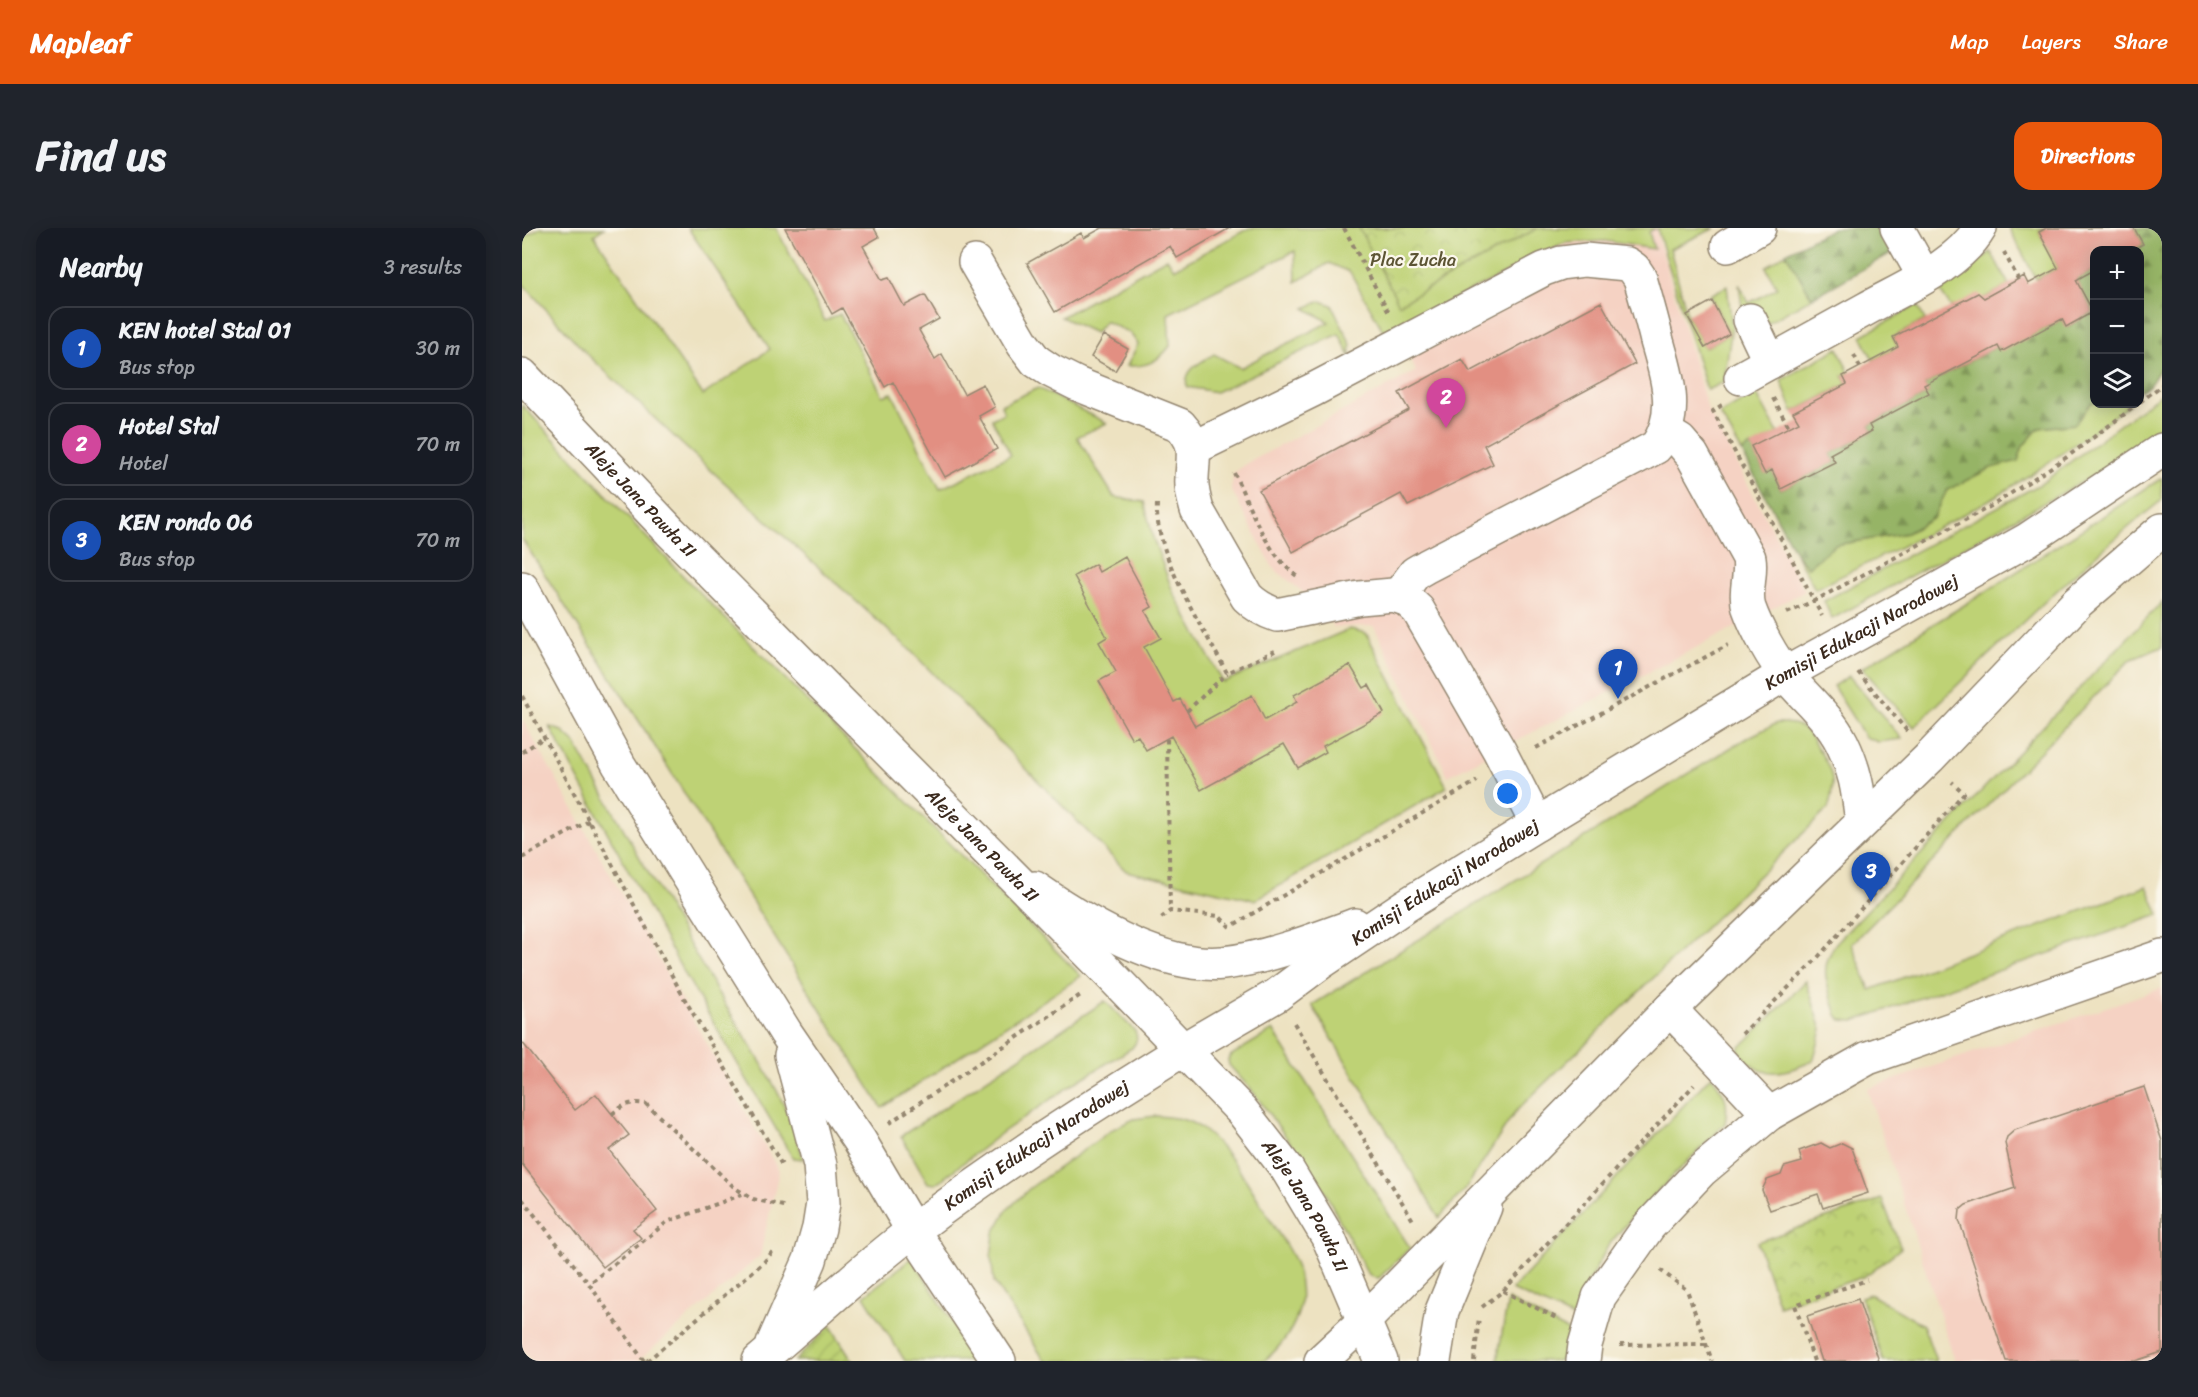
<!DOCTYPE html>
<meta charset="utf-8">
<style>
:root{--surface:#171b24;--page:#20242c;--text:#f1f3f6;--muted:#9ea1a6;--line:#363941;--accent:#ea580c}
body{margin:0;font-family:Sriracha,sans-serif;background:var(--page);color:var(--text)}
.controls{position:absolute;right:18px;top:18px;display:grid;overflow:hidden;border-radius:12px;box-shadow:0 3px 15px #0003}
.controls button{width:54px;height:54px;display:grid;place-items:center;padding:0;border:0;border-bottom:2px solid var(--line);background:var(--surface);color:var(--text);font:30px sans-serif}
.you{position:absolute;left:986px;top:566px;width:21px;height:21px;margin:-15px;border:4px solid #fff;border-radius:50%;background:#1a73e8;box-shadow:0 0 0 9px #1a73e833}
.badge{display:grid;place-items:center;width:39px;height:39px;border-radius:50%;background:var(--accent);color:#fff;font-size:20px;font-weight:700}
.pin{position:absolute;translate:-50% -50px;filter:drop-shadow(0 2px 3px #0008)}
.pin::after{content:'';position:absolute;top:32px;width:21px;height:18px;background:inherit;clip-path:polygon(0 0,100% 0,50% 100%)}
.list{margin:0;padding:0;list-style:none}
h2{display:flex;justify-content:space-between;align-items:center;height:78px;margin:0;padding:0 24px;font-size:26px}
h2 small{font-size:20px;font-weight:400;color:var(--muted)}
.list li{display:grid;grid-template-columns:39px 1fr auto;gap:18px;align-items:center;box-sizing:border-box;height:84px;margin:0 12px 12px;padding:0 12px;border:2px solid var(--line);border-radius:18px}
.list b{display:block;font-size:22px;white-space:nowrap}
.list p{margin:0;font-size:20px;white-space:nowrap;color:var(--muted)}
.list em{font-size:20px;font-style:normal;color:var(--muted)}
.icon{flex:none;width:33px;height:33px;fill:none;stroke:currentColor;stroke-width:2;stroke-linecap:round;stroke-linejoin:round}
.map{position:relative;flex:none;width:1640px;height:1133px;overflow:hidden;border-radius:18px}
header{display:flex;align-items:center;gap:36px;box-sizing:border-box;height:84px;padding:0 30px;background:var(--accent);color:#fff}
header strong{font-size:28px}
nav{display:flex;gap:33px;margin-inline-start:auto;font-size:21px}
.intro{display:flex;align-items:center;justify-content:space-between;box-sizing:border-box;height:144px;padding:0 36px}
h1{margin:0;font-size:42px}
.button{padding:15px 27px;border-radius:18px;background:var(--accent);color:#fff;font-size:21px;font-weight:700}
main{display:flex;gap:36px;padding:0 36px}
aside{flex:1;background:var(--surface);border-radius:18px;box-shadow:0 3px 15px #0003}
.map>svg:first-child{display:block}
.built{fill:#f5d2c3}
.grass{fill:#bed275;stroke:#7c7e4a;stroke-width:1.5}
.forest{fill:url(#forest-firs);stroke:#686f42;stroke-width:1.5}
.park{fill:url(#park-crowns);stroke:#7c7e4a;stroke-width:1.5}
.garden{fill:url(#garden-furrows);stroke:#7c7e4a;stroke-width:1.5}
.building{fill:#e28f82}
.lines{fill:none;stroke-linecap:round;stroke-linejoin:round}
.minor-casing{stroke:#948670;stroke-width:36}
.major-casing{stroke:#948670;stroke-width:36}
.path{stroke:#948670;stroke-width:4;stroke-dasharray:4.5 4.5;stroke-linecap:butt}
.minor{stroke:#fff;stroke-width:33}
.major{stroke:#fff;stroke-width:33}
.labels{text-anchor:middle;stroke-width:4.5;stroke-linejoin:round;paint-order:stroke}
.park-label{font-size:18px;fill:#5c5434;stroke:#fbf7ec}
.street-label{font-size:18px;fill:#3b2a1e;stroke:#fbf7ec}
</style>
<header>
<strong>Mapleaf</strong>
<nav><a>Map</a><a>Layers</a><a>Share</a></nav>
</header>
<div class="intro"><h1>Find us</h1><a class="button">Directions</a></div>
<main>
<aside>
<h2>Nearby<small>3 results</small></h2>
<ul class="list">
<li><span class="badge" style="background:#1a4fb4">1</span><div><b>KEN hotel Stal 01</b><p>Bus stop</p></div><em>30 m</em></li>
<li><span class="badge" style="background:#d1479c">2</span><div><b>Hotel Stal</b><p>Hotel</p></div><em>70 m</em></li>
<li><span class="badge" style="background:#1a4fb4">3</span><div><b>KEN rondo 06</b><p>Bus stop</p></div><em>70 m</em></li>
</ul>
</aside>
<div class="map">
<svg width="1640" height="1133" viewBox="0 0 1640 1133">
<defs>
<pattern id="forest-firs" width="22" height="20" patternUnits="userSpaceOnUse" patternTransform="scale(1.5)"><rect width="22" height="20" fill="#96b466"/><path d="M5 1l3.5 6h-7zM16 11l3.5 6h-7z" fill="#7c9353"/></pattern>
<pattern id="park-crowns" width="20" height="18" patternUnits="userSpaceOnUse" patternTransform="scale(1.5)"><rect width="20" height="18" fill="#bed275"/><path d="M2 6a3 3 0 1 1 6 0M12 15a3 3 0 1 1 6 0" fill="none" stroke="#a4b465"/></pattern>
<pattern id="garden-furrows" width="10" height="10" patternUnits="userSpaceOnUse" patternTransform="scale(1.5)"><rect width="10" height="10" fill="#bed275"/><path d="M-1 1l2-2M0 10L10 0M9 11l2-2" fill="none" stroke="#a4b465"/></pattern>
</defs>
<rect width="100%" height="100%" fill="#fbf7ec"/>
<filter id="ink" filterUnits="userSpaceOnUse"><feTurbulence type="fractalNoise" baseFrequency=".0167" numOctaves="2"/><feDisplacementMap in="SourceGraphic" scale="12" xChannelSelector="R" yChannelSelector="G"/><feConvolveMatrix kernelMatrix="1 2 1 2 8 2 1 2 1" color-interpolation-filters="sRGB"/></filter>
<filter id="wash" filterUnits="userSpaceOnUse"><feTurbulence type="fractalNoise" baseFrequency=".008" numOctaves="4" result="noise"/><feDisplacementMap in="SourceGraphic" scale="24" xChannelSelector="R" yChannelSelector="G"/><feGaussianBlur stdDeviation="1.35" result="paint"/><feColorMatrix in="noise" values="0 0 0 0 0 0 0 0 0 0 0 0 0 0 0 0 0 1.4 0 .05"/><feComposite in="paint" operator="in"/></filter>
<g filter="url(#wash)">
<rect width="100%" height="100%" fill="#ede2c1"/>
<path class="built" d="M1051 0H1133L1186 182 1283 363 926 548 852 398 812 399 798 378 751 340 709 261 712 245 724 236 894 143 872 100Z
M0 491 257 943 238 1028 116 1133H10L0 1120Z
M1640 760V1133H1433L1345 861Z"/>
<path class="grass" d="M18 0H82L72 7 181 167 248 121 166 0H254L303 93 318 86 361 168 370 165 418 261 489 227 470 191 482 185 479 177 516 160 585 195 555 209 592 269 622 274 631 310 651 364 701 454 828 401 844 405 925 559 733 672 604 643 387 421 161 217 65 126 0 55V10Z
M727 0H1134L1127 4 1132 21 1083 13 1043 15 863 106 828 44 807 35 774 54 773 23 646 86 648 118C636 134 624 139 605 138L616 116 608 105 583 93 573 105 539 89 645 30 652 41Z
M1135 0H1193L1148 21 1165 87 1183 120 1207 106 1188 67 1205 58 1210 98 1202 154 1185 162Z
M1487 0H1524L1517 4 1536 40 1514 51Z
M1469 24 1487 57 1462 70 1429 79 1418 63Z
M1264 25 1290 70 1242 97 1221 87 1217 56 1227 75 1255 60 1244 39Z
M799 73 810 77 829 117 828 128 817 106 694 164 665 159C661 141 680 134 692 126L718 140 807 94 783 80Z
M1395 77 1403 92 1371 109 1376 119 1351 132 1339 108Z
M1316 120 1327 145 1321 148 1325 156 1271 184 1259 152Z
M1234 165 1256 205 1220 224 1198 186Z
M1640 165V206L1582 242 1310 391 1302 373 1520 255Z
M1569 175 1608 176C1564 209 1520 241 1472 269 1415 303 1353 331 1293 361L1274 326 1286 339 1313 317 1385 305 1411 290 1425 262 1469 240 1495 233 1501 218 1517 200 1552 196Z
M0 177 162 349 559 748 360 880 117 493 0 311Z
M1640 250V272C1552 342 1473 421 1392 499L1340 440 1465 363Z
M1640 374V419L1608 432 1330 716 1348 762 1625 658 1637 687 1332 793 1320 792 1315 787C1306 756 1295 744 1314 715Z
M1327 448 1380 511 1356 514 1343 509 1311 458Z
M1255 495C1264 495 1274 495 1282 501 1286 504 1290 511 1293 516 1310 541 1315 552 1306 581L993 884 944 960 917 990 790 777 1223 511Z
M28 499 40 503 52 514C99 596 145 679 193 760 225 814 267 869 281 931L271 930 157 736Z
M1284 753 1300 802 1291 833C1272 841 1247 852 1228 836 1223 832 1219 826 1216 821Z
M583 773 613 803C616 810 615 814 610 820L554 854 481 904 414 956 406 955 379 908Z
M751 802 888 1020 857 1050 850 1049 844 1043 801 960 732 865 707 837 706 832 708 828Z
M1189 848C1204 866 1207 873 1203 896L1110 989 1086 1018 1061 1064 1051 1090 990 1062Z
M633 888C650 889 666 890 680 901 709 923 735 969 753 1000 759 1010 767 1021 772 1032 777 1044 780 1063 778 1077 774 1099 759 1119 742 1133H523L472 1054 469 1029 472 1005 485 982 508 960 593 900 612 891Z
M390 1030 455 1133H383L342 1068Z
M1348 1066 1401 1097 1414 1133H1361L1339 1069Z
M986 1072 1048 1104 1043 1130 1036 1133H975Z"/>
<path class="forest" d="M1311 0H1358L1371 24 1290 70 1264 25Z
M1612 0H1640V138L1627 158 1618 163V22H1610L1621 16Z
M1572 42V175H1569L1553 196 1517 200 1501 218 1496 233 1469 240 1425 262 1411 290 1385 305 1313 317 1286 339 1274 326 1220 224 1229 218 1243 245 1250 242 1259 261 1312 234 1308 226 1350 203 1347 197 1407 165 1402 157 1476 118 1479 123 1540 91 1545 99 1571 84 1554 52Z"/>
<path class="park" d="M837 0H1016L877 76Z
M1360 971 1379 1020 1343 1048 1257 1078 1235 1014Z"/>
<path class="garden" d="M308 1097 331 1133H273Z"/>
<g id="blocks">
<path class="building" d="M263 0H352L357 9 341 18 360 52 367 50 382 78 403 67 417 91 397 102 413 131 420 126 442 166 461 156 473 179 457 188 475 221 423 249 371 154 363 159 320 80 310 86Z
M580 0H708L655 30 648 18 533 84 505 35 559 5 562 10Z
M1524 0H1612L1621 16 1610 22H1572V42L1554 52 1571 84 1544 99 1540 91 1479 124 1476 118 1402 157 1407 165 1347 197 1350 203 1308 226 1313 234 1259 261 1250 242 1243 246 1229 218 1277 194 1271 184 1325 156 1321 148 1376 119 1371 109 1456 65 1462 70 1502 48 1506 56 1536 40 1517 4Z
M1190 73 1207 106 1183 120 1165 87Z
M1079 74 1113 136 962 217 971 236 886 278 879 266 771 324 737 262 887 182 877 165 940 131 948 144Z
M582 107 606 121 593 143 569 129Z
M603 329 630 379 623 383 639 410 622 419 652 474 658 471 673 498 730 467 743 492 775 474 772 467 828 437 842 460 847 457 862 485 801 518 804 524 776 540 762 516 679 562 649 508 624 522 616 508 610 511 577 453 594 444 577 414 585 409 552 348 573 336 577 344Z
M0 814 53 882 74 866 107 907 87 922 135 983 111 1001 119 1010 81 1039 0 936Z
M1622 859 1640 913V1124L1613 1133H1484L1437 992 1438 982 1444 977 1493 960 1483 915 1485 909 1493 902Z
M1299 915 1308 920 1320 915 1330 920 1346 965 1301 980 1296 966 1248 982 1240 962 1245 952 1259 947 1262 939 1280 934 1277 923Z
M1336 1071 1357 1133H1300L1285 1088Z"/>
</g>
</g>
<g filter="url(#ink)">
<use href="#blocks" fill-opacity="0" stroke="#948670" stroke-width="1.5"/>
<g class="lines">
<defs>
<g id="minor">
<path d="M1375 0 1402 48"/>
<path d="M1206 18 1237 0"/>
<path d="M453 34 501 116 514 133 529 143 555 156 658 197C676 217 671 225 670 250 669 261 672 271 675 282L725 369C734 378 743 383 755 387L838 370 871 367 884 371 896 382 977 522 1015 596"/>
<path d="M1228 92 1248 134"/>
<path d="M1219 150C1261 127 1302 104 1344 81 1381 60 1436 38 1458 0"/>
<path d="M1143 204 1158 213 1170 227 1227 330C1230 346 1222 364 1227 380 1234 400 1251 431 1265 448 1283 470 1307 489 1320 515 1334 544 1336 563 1340 594"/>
<path d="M672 220 791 162 1022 41 1039 35 1063 32 1105 36 1112 41 1118 50C1124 71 1130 92 1135 113 1145 148 1158 186 1134 219L905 338 893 345 876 368"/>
<path d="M513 660C561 693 640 741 701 735 742 731 795 711 833 697"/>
<path d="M1148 781 1247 886"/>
<path id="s1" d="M662 821 755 767 798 735 883 678 1015 596 1263 446 1505 312 1640 222"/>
<path d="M842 1093 1148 781 1407 530 1556 374 1640 302"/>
<path d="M912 1133 920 1083 963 979"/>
<path d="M1061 1133 1063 1117 1077 1069 1127 998 1180 942 1247 886 1346 830 1640 728"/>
</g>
<g id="major">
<path id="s2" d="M0 147 148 303 584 742 720 883 765 941 807 1011 859 1133"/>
<path d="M0 360 97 537 264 805 338 913 391 1003 477 1133"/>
<path d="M251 1116 288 1032 297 1000 301 975 298 937 269 827"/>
<path id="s3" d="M237 1133C289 1089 339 1042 393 1001 479 936 570 878 662 821"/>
<path d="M799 1133 842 1093"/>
</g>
</defs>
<use href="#minor" class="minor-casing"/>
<use href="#major" class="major-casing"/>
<path class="path" d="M822 0 867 85
M0 1 1 0
M1482 24 1496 51
M1332 127 1338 139
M1251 170 1267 199
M1618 174 1640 157
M1200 177 1191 183 1292 373 1471 277 1545 229 1616 176
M712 245C729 280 743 324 775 348
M635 276C632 326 681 399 705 445L753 423
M1265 385 1292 373 1300 388
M1336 444 1385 503
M0 468 162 770 260 937
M665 483 705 445
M645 511 648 683
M1014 520 1206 417
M0 524 23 509
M0 630 67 593
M639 690 648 683 697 688 708 699
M713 696 955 553
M772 795 892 994
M1220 806 1290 736 1442 565 1430 554
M90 886C101 877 109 873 124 876L213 960 231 971 265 979
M367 895 560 766
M0 971 67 1056
M1138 1042 1165 1062 1190 1133
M981 1063 1034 1090
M960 1079 981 1063 1172 857
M1098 1117 1184 1116
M122 1133 67 1056 145 994 222 966
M125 1133 242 1034 251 1023
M952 1133 957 1089
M1292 1133 1273 1077 1345 1052"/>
<use href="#minor" class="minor"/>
<use href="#major" class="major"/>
</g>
</g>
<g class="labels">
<g class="park-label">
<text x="891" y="38">Plac Zucha</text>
</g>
<g class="street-label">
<text dy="6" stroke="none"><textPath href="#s2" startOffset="172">Aleje Jana Pawła II</textPath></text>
<text dy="6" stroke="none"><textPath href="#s1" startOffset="796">Komisji Edukacji Narodowej</textPath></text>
<text dy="6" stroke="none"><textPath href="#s2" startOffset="658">Aleje Jana Pawła II</textPath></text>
<text dy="6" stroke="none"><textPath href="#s1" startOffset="310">Komisji Edukacji Narodowej</textPath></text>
<text dy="6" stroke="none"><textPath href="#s3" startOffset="352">Komisji Edukacji Narodowej</textPath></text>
<text dy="6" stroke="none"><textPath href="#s2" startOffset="1144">Aleje Jana Pawła II</textPath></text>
</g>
</g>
</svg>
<div class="controls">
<button>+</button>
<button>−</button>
<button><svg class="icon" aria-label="layers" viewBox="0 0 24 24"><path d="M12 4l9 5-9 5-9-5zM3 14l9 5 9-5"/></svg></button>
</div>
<div class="you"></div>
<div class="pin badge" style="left:1096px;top:471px;background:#1a4fb4">1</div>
<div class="pin badge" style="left:924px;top:200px;background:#d1479c">2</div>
<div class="pin badge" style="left:1349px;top:674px;background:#1a4fb4">3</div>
</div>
</main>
